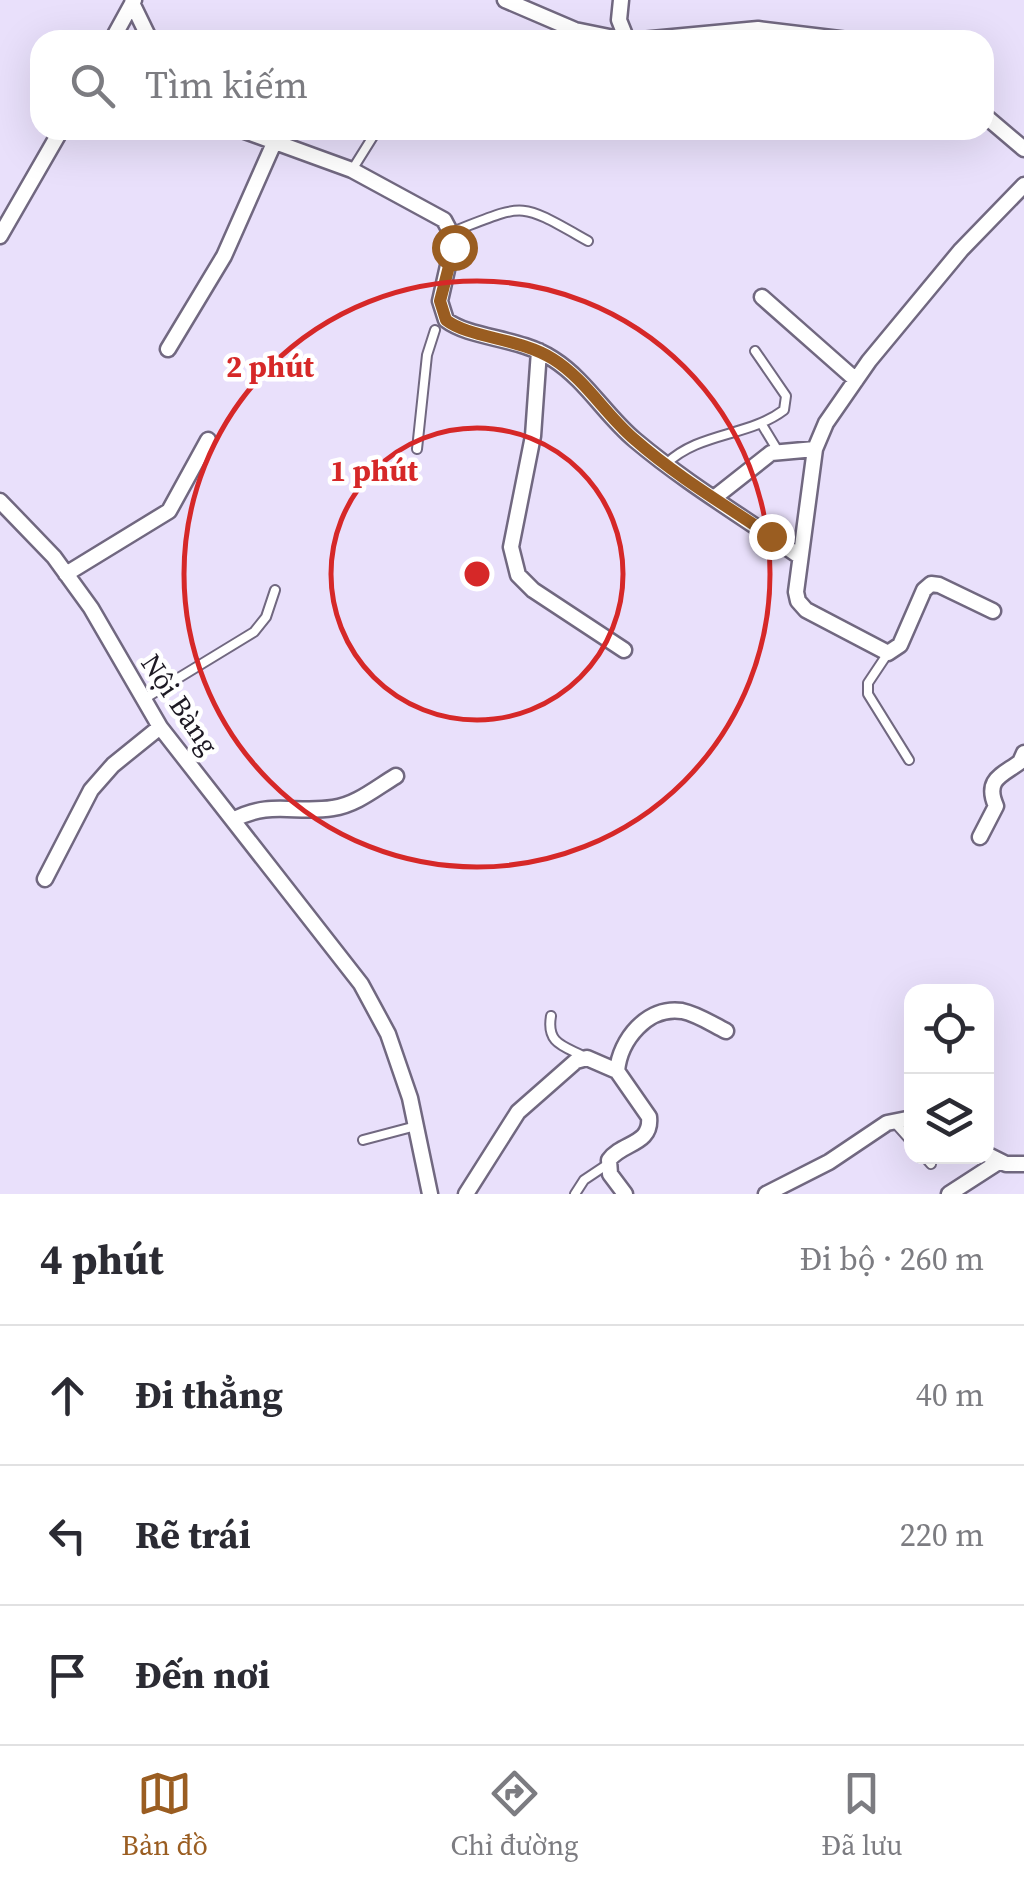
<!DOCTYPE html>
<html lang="vi">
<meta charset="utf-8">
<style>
:root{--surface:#fff;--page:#f2f2f3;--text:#2b2b33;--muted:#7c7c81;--line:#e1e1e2;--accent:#9a5d21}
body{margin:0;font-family:"Source Serif 4",serif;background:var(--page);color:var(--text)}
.controls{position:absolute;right:30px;bottom:30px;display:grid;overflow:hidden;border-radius:20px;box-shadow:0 10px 40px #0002}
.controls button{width:90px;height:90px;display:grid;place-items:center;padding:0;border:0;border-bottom:2px solid var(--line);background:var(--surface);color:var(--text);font:50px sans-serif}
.stop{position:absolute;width:30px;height:30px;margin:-22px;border:8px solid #9a5d21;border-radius:50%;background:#fff}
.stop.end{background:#9a5d21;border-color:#fff;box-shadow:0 2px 10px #0008}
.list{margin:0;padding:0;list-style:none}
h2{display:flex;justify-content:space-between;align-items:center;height:130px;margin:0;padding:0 40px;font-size:42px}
h2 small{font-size:32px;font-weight:400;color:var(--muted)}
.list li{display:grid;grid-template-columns:65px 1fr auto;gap:30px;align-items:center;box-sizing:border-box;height:140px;padding:0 40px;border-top:2px solid var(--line)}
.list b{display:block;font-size:38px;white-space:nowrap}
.list em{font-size:32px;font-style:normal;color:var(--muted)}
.icon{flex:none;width:55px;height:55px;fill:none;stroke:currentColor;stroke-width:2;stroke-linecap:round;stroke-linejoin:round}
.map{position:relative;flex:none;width:1024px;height:1194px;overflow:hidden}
.search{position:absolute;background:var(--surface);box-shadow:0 10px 40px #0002;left:30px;right:30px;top:30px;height:110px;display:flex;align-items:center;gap:25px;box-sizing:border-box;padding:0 35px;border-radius:30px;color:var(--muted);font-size:38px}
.sheet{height:550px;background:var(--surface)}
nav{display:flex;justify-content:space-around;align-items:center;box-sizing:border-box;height:140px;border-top:2px solid var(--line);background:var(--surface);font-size:28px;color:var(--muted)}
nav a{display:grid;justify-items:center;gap:5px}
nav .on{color:var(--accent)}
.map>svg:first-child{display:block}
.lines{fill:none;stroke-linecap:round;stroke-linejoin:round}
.service-casing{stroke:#716880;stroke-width:12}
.minor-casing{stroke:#716880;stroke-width:19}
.service{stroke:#fff;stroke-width:8}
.minor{stroke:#fff;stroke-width:14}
.route{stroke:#9a5d21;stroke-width:12}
.ring{fill:none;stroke:#d62828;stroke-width:5}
.labels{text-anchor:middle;stroke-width:9;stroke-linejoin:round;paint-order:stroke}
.street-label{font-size:28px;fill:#1d1923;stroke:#fff}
.centre{fill:#d62828;stroke:#fff;stroke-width:5}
.ring-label{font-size:30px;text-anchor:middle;font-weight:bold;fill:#d62828;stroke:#fff;stroke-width:9;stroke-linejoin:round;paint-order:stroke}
</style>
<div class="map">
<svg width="1024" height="1194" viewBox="0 0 1024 1194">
<rect width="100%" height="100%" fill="#e9e0fb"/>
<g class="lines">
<defs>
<path id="service" d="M352 170 377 130
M452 232C527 203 517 201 588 241
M761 423 778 451
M417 449 427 355 435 330
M666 464C699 432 748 437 784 410L786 396 755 351
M888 653 868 683V694L909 760
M144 699 254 632 266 617 275 590
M551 1016C546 1045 565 1046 587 1058
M895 1123 912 1142
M363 1140 416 1126
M924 1156 931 1164
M575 1194 584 1180 608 1164"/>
<path id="minor" d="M505 0 575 30 624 40
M621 0 619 20 627 40
M132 3 150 40
M112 40 134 0
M641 40 758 29 848 40
M984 115 1024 149
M242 130 352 170 444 220 454 239 440 301 446 320C471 339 520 337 553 359 586 380 606 416 635 440 686 483 745 518 799 556
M0 236 61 130
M762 297 856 380
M168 349 224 256 274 143
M539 351 533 436 511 547 518 575 533 590 624 650
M714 498 771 453 815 449
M0 501 54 557 91 608 160 727 361 984 388 1034 410 1098 430 1194
M66 574 169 511 208 440
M993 611 939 585 931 584 924 590 900 645 888 653 806 610 798 601 796 592 815 449 826 423 869 361 961 250 1024 185
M233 820C270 800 295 814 333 808 356 805 376 788 396 776
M980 837 996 806C984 779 1003 775 1020 762L1024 753
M45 879 91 790 113 765 160 727
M986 1154 1006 1164H1024
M466 1194 518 1112 576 1061 587 1058 617 1071
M625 1194 610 1174 609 1160C622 1142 652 1145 649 1117L617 1071C620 1040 647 1006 682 1011 697 1014 712 1024 726 1031
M766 1194 829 1162 887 1123 912 1118
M949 1194 1000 1161"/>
</defs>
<use href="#service" class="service-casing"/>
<use href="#minor" class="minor-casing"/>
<use href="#service" class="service"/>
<use href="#minor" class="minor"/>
</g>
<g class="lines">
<path class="route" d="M454 247 440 301 446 320C469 338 520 338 553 359 585 379 605 414 634 439 676 476 725 505 771 536"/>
</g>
<g class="ring">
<circle cx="477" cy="574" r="146"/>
<circle cx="477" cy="574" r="293"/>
</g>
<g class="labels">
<g class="street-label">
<text transform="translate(180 704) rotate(56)" y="10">Nội Bàng</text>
</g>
</g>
<circle cx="477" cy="574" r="15" class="centre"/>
<g class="ring-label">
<text x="270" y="377">2 phút</text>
<text x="374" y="481">1 phút</text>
</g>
</svg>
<div class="controls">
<button><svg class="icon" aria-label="locate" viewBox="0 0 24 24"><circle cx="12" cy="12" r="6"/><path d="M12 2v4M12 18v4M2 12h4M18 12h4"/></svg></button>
<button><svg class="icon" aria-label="layers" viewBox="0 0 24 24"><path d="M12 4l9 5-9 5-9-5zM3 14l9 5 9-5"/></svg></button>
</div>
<div class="stop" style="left:454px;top:247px"></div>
<div class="stop end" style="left:771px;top:536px"></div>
<div class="search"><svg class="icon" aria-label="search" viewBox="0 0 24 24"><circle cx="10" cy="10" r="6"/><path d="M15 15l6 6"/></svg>Tìm kiếm</div>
</div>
<section class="sheet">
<h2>4 phút<small>Đi bộ · 260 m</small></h2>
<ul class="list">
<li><svg class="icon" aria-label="ahead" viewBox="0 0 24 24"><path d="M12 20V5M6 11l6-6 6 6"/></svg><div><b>Đi thẳng</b></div><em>40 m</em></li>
<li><svg class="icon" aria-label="left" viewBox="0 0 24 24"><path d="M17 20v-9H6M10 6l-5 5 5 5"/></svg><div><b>Rẽ trái</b></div><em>220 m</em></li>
<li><svg class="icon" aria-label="arrive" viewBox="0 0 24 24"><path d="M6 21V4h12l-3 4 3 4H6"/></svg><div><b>Đến nơi</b></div></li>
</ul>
</section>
<nav>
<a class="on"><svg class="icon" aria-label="map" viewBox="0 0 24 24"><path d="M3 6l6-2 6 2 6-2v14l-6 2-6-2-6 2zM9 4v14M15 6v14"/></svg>Bản đồ</a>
<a><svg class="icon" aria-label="directions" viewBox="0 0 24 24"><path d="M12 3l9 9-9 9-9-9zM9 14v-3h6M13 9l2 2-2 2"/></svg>Chỉ đường</a>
<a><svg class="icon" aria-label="saved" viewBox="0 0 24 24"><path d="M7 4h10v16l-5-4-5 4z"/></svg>Đã lưu</a>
</nav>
